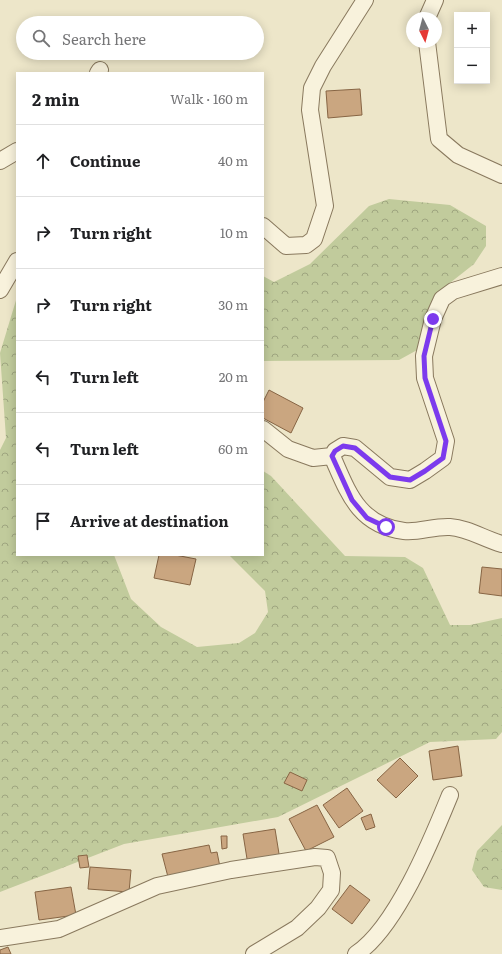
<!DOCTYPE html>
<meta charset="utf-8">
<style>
:root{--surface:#fff;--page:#f2f2f2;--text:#202124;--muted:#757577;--line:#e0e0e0}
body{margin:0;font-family:Literata,serif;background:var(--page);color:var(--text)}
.controls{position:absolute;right:12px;top:12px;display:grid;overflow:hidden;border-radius:0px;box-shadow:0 2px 10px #0003}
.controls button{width:36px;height:36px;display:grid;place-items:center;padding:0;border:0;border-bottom:1px solid var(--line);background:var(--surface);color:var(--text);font:20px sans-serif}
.compass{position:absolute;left:406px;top:12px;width:36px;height:36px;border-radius:50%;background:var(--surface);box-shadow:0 2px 10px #0003;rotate:174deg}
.stop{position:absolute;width:12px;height:12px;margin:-9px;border:3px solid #7c3aed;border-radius:50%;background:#fff}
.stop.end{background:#7c3aed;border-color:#fff;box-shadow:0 1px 4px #0008}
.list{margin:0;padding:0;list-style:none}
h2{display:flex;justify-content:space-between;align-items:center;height:52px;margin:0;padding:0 16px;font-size:17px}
h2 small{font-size:13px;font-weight:400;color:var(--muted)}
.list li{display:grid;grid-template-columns:26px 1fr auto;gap:12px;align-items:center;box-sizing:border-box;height:72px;padding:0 16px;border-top:1px solid var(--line)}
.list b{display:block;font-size:15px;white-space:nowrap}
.list em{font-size:13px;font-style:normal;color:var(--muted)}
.icon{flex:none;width:22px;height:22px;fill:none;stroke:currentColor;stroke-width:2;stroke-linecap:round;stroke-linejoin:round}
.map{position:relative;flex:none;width:502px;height:954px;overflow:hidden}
.search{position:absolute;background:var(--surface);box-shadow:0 2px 10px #0003;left:16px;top:16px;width:248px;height:44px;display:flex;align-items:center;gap:10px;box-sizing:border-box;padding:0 14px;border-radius:22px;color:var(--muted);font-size:15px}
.panel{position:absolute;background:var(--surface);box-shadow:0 2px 10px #0003;left:16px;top:72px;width:248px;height:484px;border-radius:0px}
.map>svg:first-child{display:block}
.forest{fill:url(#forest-crowns)}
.building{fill:#caa680;stroke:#876544}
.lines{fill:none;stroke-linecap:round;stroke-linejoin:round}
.minor-casing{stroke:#89795e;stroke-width:18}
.minor{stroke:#f8f2dc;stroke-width:16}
.route{stroke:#7c3aed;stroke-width:5}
</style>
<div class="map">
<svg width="502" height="954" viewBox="0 0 502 954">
<defs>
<pattern id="forest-crowns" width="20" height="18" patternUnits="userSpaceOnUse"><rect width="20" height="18" fill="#c1cb9c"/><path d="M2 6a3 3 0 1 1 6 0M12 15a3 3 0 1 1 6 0" fill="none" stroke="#9ea57f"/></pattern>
</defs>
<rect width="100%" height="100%" fill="#ede6c9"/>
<path class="forest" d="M389 199 450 205 486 226V246L474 264 441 290 419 349 399 360 263 361V276L274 282 310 264 369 206Z
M17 297V555H114L131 599 161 627 197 647 239 643 255 633 268 612 265 591 229 555H263V471L271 476 345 556 405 557 423 568 450 625H470L502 618V732L496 739 430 742 278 817 124 844 0 892V450L6 438 0 353Z
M502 825V890L484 887 472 870 477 851Z"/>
<path class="building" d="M103 18 114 23H101Z
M360 89 362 115 328 118 326 91Z
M269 390 303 408 291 433 263 418V402Z
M159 555H175L196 559 190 585 154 578Z
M482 567 502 569V596L479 593Z
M458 746 462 776 433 780 429 751Z
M400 758 418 776 396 798 377 780Z
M290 772 307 780 302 791 284 783Z
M347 788 363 811 339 828 323 805Z
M317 805 334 837 306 851 289 819Z
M371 814 375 827 366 830 361 818Z
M275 829 280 860 248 865 243 834Z
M221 836H227V848L222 849Z
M209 845 211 853 217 852 220 867 168 877 162 854Z
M87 855 89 867 80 868 78 856Z
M90 867 131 870 129 892 88 889Z
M350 885 370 900 352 924 332 909Z
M71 887 76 915 39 920 35 892Z
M8 947 11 954H0V950Z"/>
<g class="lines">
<defs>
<path id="minor" d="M427 18 435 0
M427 42 439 139 458 155 502 175
M98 73 100 70
M0 161 17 151
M263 226 286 246 306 245 314 239 325 206 310 110 312 88 323 66 365 0
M502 276 453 291 442 299 433 319 424 356 425 378 446 441 443 458 425 471 410 480 390 477 355 448 343 446 335 451 332 456C348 492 358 525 404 531 418 533 434 526 450 527 468 528 484 539 502 544
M0 290 17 261
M263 429 288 449 313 458 332 456
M0 938 59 929 157 886 231 870 315 857 327 858 332 873 331 890 318 908 297 928 254 954
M356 954C396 928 432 839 450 795"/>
</defs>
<use href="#minor" class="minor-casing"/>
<use href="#minor" class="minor"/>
</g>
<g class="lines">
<path class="route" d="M386 527 367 518 352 500 332 456 335 451 343 446 355 448 390 477 410 480 425 471 443 458 446 441 425 378 424 356 433 319"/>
</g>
</svg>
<div class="controls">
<button>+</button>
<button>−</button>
</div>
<svg class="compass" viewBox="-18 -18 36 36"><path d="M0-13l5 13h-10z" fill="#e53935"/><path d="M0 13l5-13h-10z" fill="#757577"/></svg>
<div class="stop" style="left:386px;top:527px"></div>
<div class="stop end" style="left:433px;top:319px"></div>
<div class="search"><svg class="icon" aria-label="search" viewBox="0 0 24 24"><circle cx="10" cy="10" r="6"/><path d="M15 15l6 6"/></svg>Search here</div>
<section class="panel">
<h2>2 min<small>Walk · 160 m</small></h2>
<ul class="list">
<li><svg class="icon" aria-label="ahead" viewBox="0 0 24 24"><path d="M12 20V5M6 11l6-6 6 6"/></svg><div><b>Continue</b></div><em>40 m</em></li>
<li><svg class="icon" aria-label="right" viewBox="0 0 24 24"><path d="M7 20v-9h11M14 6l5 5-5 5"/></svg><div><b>Turn right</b></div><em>10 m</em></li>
<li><svg class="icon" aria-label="right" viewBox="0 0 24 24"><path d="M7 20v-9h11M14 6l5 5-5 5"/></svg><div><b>Turn right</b></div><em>30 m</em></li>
<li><svg class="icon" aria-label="left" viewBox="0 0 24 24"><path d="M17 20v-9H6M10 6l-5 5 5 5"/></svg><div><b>Turn left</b></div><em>20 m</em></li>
<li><svg class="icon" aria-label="left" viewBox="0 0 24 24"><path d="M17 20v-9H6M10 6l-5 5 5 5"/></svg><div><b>Turn left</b></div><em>60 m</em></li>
<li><svg class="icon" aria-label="arrive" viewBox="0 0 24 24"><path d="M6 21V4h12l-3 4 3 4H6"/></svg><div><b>Arrive at destination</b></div></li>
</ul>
</section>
</div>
